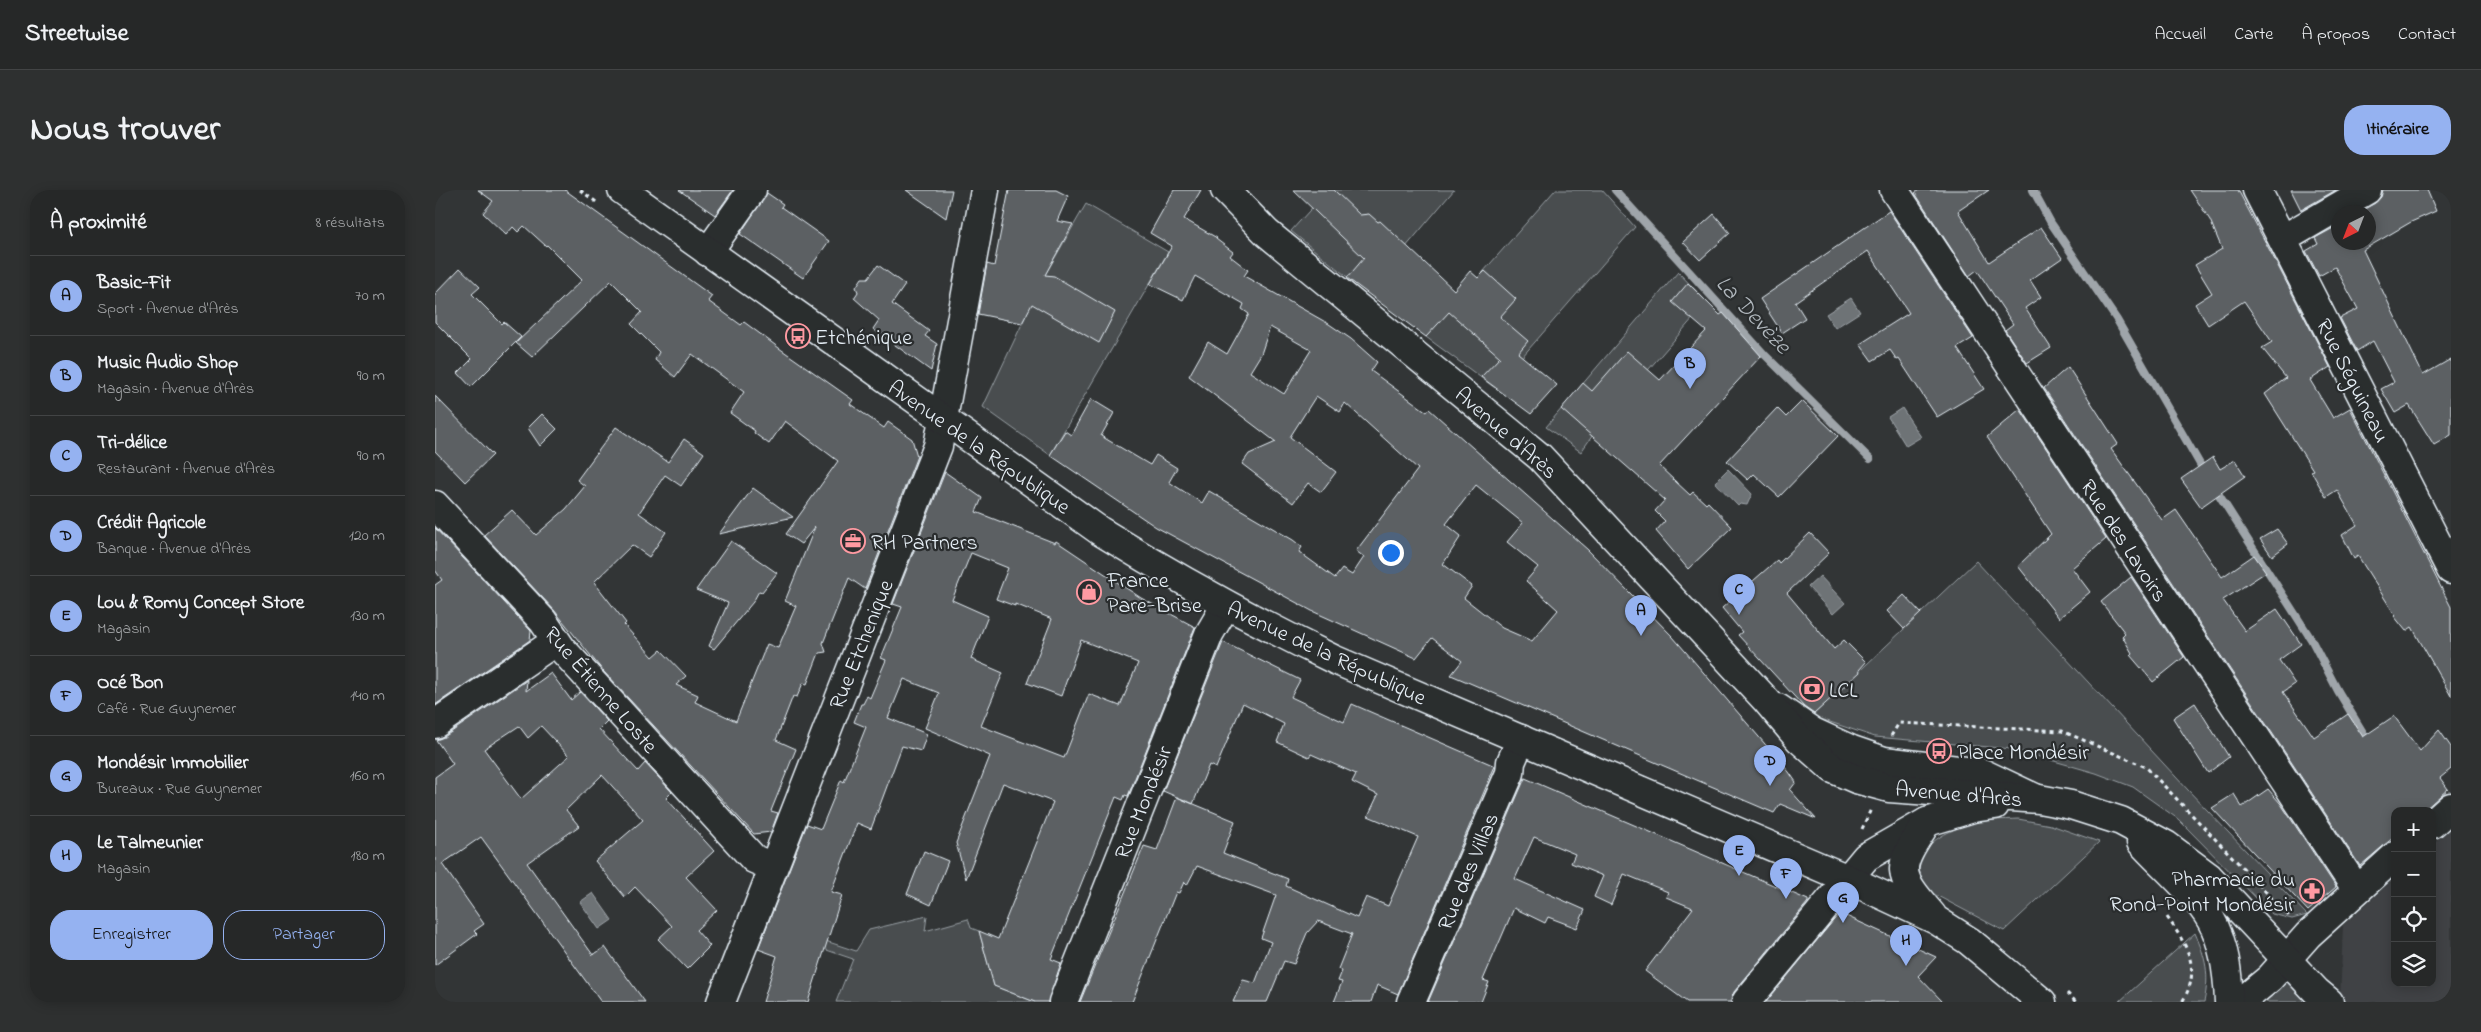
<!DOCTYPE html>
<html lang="fr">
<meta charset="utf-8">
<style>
:root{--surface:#262828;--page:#2e3030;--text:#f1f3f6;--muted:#a4a6a8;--line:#424445;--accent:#95b2f1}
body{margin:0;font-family:"Indie Flower",sans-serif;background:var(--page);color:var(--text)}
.controls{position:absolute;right:15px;bottom:15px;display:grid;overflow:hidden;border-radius:10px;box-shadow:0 2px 12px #0003}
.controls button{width:45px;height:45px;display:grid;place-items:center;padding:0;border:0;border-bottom:1px solid var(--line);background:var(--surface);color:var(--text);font:25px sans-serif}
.compass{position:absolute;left:1896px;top:15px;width:45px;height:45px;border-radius:50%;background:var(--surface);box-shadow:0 2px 12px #0003;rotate:222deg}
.you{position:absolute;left:955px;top:362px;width:18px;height:18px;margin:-12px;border:4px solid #fff;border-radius:50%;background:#1a73e8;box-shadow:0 0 0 8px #1a73e833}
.badge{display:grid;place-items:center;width:32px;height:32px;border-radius:50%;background:var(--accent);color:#111;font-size:16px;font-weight:700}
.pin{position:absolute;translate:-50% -41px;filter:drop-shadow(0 1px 2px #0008)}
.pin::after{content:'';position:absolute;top:26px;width:18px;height:15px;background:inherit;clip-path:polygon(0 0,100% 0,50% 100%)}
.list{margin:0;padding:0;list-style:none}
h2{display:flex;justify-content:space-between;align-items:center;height:65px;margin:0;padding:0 20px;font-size:21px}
h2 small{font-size:16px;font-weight:400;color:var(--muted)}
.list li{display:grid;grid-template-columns:32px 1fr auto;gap:15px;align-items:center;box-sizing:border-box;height:80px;padding:0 20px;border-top:1px solid var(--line)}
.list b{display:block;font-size:19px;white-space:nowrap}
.list p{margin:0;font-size:16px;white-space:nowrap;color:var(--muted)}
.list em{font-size:16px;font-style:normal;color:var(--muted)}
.actions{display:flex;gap:10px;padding:15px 20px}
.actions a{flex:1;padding:11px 0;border:1px solid var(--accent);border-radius:20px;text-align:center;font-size:18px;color:var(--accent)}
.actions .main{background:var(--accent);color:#111}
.icon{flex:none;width:28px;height:28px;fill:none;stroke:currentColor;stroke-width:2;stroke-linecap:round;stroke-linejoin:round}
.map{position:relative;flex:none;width:2016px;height:812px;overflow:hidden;border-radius:20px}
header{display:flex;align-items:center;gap:30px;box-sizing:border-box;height:70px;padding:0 25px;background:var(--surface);border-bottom:1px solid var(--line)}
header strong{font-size:24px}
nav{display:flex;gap:28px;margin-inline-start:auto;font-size:18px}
.intro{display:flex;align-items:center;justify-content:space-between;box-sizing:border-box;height:120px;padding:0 30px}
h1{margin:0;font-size:35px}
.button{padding:12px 22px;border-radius:20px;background:var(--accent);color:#111;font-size:18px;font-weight:700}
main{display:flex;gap:30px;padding:0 30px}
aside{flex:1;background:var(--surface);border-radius:20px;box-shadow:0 2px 12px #0003}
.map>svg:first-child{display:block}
.built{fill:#3f4244}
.green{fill:#494d4f;stroke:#989fa4}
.water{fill:#6e7376;stroke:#9fa5aa}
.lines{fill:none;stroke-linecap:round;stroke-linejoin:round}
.stream{stroke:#9fa5aa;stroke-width:8}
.building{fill:#5c6063;stroke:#e8f1f8;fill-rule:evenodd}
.minor-casing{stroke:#e8f1f8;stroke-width:31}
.major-casing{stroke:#e8f1f8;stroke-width:31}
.path{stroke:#e8f1f8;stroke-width:3;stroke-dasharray:4 4;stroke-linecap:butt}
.minor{stroke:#2a2d2e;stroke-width:28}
.major{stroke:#2a2d2e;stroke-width:28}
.labels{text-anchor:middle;stroke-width:4.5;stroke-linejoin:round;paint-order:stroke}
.poi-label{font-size:22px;fill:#e8f1f8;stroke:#2a2d2e;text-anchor:start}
.street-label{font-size:22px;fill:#e8f1f8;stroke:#2a2d2e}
.water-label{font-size:24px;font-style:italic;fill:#b1b8be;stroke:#2a2d2e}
</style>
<header>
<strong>Streetwise</strong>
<nav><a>Accueil</a><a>Carte</a><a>À propos</a><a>Contact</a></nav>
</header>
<div class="intro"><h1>Nous trouver</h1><a class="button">Itinéraire</a></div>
<main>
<aside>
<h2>À proximité<small>8 résultats</small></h2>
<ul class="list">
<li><span class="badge">A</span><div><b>Basic-Fit</b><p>Sport · Avenue d'Arès</p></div><em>70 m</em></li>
<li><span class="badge">B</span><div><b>Music Audio Shop</b><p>Magasin · Avenue d'Arès</p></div><em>90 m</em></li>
<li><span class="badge">C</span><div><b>Tri-délice</b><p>Restaurant · Avenue d'Arès</p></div><em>90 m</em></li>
<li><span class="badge">D</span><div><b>Crédit Agricole</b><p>Banque · Avenue d'Arès</p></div><em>120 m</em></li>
<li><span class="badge">E</span><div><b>Lou &amp; Romy Concept Store</b><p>Magasin</p></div><em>130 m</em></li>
<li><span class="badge">F</span><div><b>Océ Bon</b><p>Café · Rue Guynemer</p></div><em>140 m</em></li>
<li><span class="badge">G</span><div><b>Mondésir Immobilier</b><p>Bureaux · Rue Guynemer</p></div><em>160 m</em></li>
<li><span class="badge">H</span><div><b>Le Talmeunier</b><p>Magasin</p></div><em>180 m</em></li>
</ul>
<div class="actions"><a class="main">Enregistrer</a><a>Partager</a></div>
</aside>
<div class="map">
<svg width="2016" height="812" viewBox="0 0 2016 812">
<rect width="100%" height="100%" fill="#323536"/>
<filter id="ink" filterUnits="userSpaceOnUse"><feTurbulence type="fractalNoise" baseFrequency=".02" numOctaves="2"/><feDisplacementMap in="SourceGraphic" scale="10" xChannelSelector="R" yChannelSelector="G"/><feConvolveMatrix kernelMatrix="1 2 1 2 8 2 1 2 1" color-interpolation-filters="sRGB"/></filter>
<g filter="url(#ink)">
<path class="built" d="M2016 638V812H1905L1908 735 1960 688V793H1997V655Z"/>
<path class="green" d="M893 0H1019L932 103 856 41Z
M1120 0H1167L1200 37 1060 198 991 147Z
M651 14 733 62 615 265 548 217 610 85Z
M1243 82 1272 112 1162 239 1146 262 1111 237Z
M1541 371 1753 600 1872 725 1857 729 1837 724 1743 629 1698 597 1661 583 1577 559 1440 547 1377 526Z
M1583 629 1616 635 1664 652 1569 741 1495 702C1465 665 1504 643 1537 633 1551 629 1568 630 1583 629Z
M492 726 490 741 533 729 536 738 544 741 559 796 600 812H401L418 769 330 739 333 732 421 761 434 740Z
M1760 743C1771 769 1775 784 1769 812H1684Z
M1848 790 1852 792 1869 807 1867 812H1831L1838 798Z"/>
<path class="water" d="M1416 108 1425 122 1400 138 1391 124Z
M1467 218 1486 247 1471 256 1453 227Z
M1293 279 1317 304 1312 315 1305 314 1303 316 1280 292Z
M1385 386 1410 413 1398 424 1373 397Z
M158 703 177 730 164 739 145 712Z"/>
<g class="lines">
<path class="stream" d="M1180 0 1329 164 1435 269
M1598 0 1616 33 1682 130 1770 283
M1779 297 1876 449 1903 501 1935 554"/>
</g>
<path class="building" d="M43 0H130L277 106 273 111 306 135 309 132 344 158 418 210 415 214 449 238 453 232 477 249 482 266 430 399 414 388 388 453 391 462 384 463 372 494 368 493 362 507 358 506 341 550 361 559 336 621 343 623 336 642 319 644 168 481 119 420 49 345 77 320 101 345 131 319 150 296 142 290 181 237 233 272 249 249 269 263 246 296 230 285 204 323 231 342 214 367 197 355 159 392 191 433 189 435 218 467 226 460 251 486 241 495 263 505 260 512 301 531 332 454 343 458 361 416 350 411 380 337 366 354 351 344 403 271 350 231 334 254 319 243 320 241 295 223 309 202 257 164 240 187 220 170 224 162 196 134 207 122 176 91 97 167 81 153 147 90 112 55 111 56 89 36 83 42 78 37 71 45 48 23 58 11Z
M244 0H298L280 25Z
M471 0H517L511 28Z
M574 0H621L633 6 622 31 638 34 610 85 619 86 680 122 664 153 597 114 587 133 543 124 552 74 559 76Z
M739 0H766L749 29 782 48 781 49 798 62 795 66 813 80 809 86 894 134 916 149 942 172 936 181 992 222 994 219 1153 360 1238 447 1354 582 1361 592 1355 600 1381 629 1345 614 1339 623 1016 485 1027 471 997 448 981 468 877 421 721 337 615 265 630 241 636 245 656 209 679 223 666 246 715 275 721 265 742 278 734 292 767 313 774 301 858 350 867 357 864 362 900 388 907 379 917 385 929 367 921 361 983 279 910 213 905 222 881 206 855 247 901 282 886 302 873 293 858 313 807 274 814 264 841 252 754 186 773 152 792 164 814 124 807 119 809 114 760 86 748 110 715 94 737 56 715 43ZM835 137 876 160 849 204 815 182 826 164ZM1041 295 1088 333 1072 352 1103 377 1091 391 1123 420 1097 451 1067 438 1029 408 1037 396 1008 374 1026 346 1011 334Z
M858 0H899L925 25 934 24 943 32 945 31 1019 100 1035 81 1043 88 1050 81 1081 109 1065 127 1093 151 1083 163 1122 195 1096 224 1046 187 1065 167 1014 122 991 147 912 88 929 68Z
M1484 0H1554L1523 21 1554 72 1606 37 1627 68 1595 90 1606 107 1590 118 1616 158 1592 173 1570 140 1578 134 1542 80 1534 86 1480 3Z
M1755 0H1803L1843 76 1895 177 1875 190 1898 228 1915 218 2016 417V506L1977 437 1971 441 1959 426 1960 425 1923 366 1919 369 1907 345 1922 335 1902 300 1891 307 1876 281 1878 280 1830 204 1851 188 1827 158 1837 152 1809 111 1773 135 1760 114 1777 103 1760 75 1787 59 1775 30Z
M1856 0H1901L1866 20Z
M1948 0H1992L2001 21 1976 32 1928 60 1988 185 2016 169V245L1999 255 1974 215 1960 223 1946 199 1959 192 1938 151 1922 161 1905 128 1923 119 1900 77 1884 86 1871 61 1883 54 1880 48 1904 35V52H1934V22H1924L1940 13 1946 7Z
M332 3 348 14 346 17 394 51 368 88 305 44Z
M1454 21 1538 148 1522 158 1549 199 1502 227 1464 169 1462 170 1455 160 1437 171 1425 154 1474 123 1433 61 1360 112 1370 128 1347 143 1325 109Z
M1279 24 1295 43 1265 70 1248 52Z
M443 75 470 95 457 114 494 141 490 146 502 154 496 181 438 139 444 130 419 108 423 102 421 97 427 88H433Z
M25 78 45 97 37 104 67 134 69 132 86 147 36 197 23 183 37 169 0 132V104Z
M1253 93 1285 125 1288 123 1326 166 1224 276 1255 305 1258 302 1271 314 1273 312 1297 337 1253 379 1221 341 1230 331 1220 321 1230 310 1126 219 1148 193 1157 201 1192 161 1225 190 1271 141 1237 112Z
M1633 177 1683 254 1676 259 1727 330 1741 320 1787 387 1819 365 1831 382 1788 410 1810 441 1842 419 1866 454 1844 470 1860 494 1848 502 1879 547 1913 524 1928 547 1959 526 1985 561 2004 540 2016 557V579L2005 588 2013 599 1988 621H1960V646L1925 676 1609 198Z
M0 206 58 265 30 292 0 261Z
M1367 211 1403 246 1344 307 1319 284 1313 290 1292 271 1342 218 1351 227Z
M1585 219 1671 349 1637 378 1655 402 1624 428 1583 376 1616 344 1552 247Z
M107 224 122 239 105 256 93 238Z
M1778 267 1785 279 1800 270 1810 286 1766 317 1746 289Z
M510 282 547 308 541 322 620 353 621 351 706 408 760 437 693 606 690 605 688 610 681 607 616 769 626 773 613 812H600L559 796 544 741 563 749 618 612 568 593 531 689 521 653 555 566 490 538 504 503 469 489 453 528 492 544 486 561 467 556 436 639 422 633 396 702 407 705 373 812H328L342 766 323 759 372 634 386 639 406 590 409 592 431 537 419 532 426 514H428L432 506 435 508 451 470 446 468 467 417 458 414ZM536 363 573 378 561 409 580 416V414L617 429 592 493 626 506 646 450 703 473 685 516 654 504 629 568 546 536 568 483 536 469 553 426 517 410Z
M318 298 358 327 284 344Z
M0 338 96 441 95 450 0 515V395L7 390 0 380Z
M1842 339 1853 354 1837 366 1825 349Z
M1375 343 1394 363 1352 403 1399 459 1409 450 1431 472 1424 480 1425 482 1379 524 1369 517 1303 445 1307 442 1287 418 1342 370 1344 373Z
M296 351 342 383 327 402 324 401 318 412 279 459 274 456 293 413 261 400Z
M1696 387 1749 467 1718 492 1695 465 1697 463 1687 446 1690 443 1666 412Z
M1469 405 1486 423 1469 439 1452 421Z
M788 452 865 490 856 507 909 532 917 514 1060 576 963 804 942 795 936 812H899L907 792 903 791 907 781 903 779 917 744 883 731 872 743 859 774 849 771 832 812H798L808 790 820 793 836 752 826 748 841 705 762 676 752 695 749 692 744 703 741 702 697 812H645L709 656 722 660 742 607 800 631 788 663 853 689 851 696 922 728 931 707 953 716 983 647 933 626 943 605 917 592 921 584 876 564 874 567 842 552 849 534 808 513 781 578 774 575 758 614 728 601Z
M116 483 136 510 145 502 172 531 164 539 203 581 210 573 237 602 231 608 279 661 251 687 282 720 261 740 275 756 252 779 223 749 237 736 200 697 190 707 160 671 208 630 167 585 131 620 144 636 92 673 158 765 170 757 210 812H166L46 647 7 674 49 734 39 741 42 744 0 775V587L18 574 1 550 9 547 92 490 91 501ZM84 536 93 548 106 536 134 566 86 609 49 559Z
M1760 513 1794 567 1773 583 1738 528Z
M1090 588 1373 710V712L1299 802 1296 812H1252L1210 781 1258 718 1231 707 1233 702 1189 684 1176 715 1159 707 1168 686 1136 673 1140 664 1099 647 1080 689 1150 720 1142 738 1113 727 1110 733 1079 718 1048 790 1054 792 1046 812H993Z
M1833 599 1846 614 1901 697 1873 721 1777 618 1799 604 1807 617Z
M489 661 513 671 496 715 472 704Z
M1409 725 1501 767 1483 786 1508 812H1331L1402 726Z"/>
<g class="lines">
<defs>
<path id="minor" d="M1459 0 1922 700
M1822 0 2016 380
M1848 49 1932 0
M273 62 317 0
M0 315 108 431 127 459 319 669 338 677
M1343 518 1378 542 1417 560 1449 571 1547 583 1600 608
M0 534 121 451
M1997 634 2016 617
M286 812 503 256 550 0
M628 812 774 444 791 415
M976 812 1075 583 1076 572 1086 549
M1311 812 1431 667 1492 632
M1806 812 1835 788 1873 745 1960 666"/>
<path id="major" d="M187 0 665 341C741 388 819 431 900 470L1413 689 1501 730 1534 751 1607 812
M790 0 832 43 1105 267 1331 510 1364 549 1398 579 1421 589 1454 598 1604 609 1636 615 1686 631 1731 655 1774 687 1882 802 1894 812
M1706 652C1728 676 1760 703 1776 730 1790 754 1793 785 1794 812
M1497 725C1460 682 1461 679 1492 632L1538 618 1560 615"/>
</defs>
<use href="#minor" class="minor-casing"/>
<use href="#major" class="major-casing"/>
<path class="path" d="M145 0 164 14
M1456 546 1464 533 1627 541 1711 577 1856 728
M1427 639 1436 619
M1732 727C1751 754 1768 779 1747 812
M1632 803 1641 812"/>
<use href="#minor" class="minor"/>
<use href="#major" class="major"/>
</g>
</g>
<defs>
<symbol id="bus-ring" viewBox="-11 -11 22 22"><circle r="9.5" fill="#2a2d2e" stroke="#ff9aa2" stroke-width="1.5"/><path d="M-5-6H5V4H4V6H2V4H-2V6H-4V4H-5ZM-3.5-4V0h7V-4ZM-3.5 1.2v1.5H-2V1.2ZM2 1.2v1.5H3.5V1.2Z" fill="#ff9aa2"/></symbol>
<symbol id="office-ring" viewBox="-11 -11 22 22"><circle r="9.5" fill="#2a2d2e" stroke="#ff9aa2" stroke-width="1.5"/><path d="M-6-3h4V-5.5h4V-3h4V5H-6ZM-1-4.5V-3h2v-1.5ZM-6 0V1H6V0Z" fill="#ff9aa2"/></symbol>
<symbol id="shop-ring" viewBox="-11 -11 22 22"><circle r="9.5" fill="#2a2d2e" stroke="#ff9aa2" stroke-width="1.5"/><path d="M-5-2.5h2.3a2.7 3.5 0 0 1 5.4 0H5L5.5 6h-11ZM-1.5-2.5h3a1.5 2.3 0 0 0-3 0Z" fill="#ff9aa2"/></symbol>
<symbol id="bank-ring" viewBox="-11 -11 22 22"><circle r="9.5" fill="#2a2d2e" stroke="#ff9aa2" stroke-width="1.5"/><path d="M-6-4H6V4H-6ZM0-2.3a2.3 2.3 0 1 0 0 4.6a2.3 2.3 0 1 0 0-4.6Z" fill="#ff9aa2"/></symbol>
<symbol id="pharmacy-ring" viewBox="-11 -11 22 22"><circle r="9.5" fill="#2a2d2e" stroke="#ff9aa2" stroke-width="1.5"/><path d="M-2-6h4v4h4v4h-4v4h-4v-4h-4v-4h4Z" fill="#ff9aa2"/></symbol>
</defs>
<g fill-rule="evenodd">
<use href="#bus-ring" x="349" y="132" width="28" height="28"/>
<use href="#office-ring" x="404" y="337" width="28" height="28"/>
<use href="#shop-ring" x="640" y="388" width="28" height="28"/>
<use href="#bank-ring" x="1363" y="485" width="28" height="28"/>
<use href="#bus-ring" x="1490" y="547" width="28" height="28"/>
<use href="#pharmacy-ring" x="1863" y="687" width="28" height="28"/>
</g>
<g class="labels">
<g class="poi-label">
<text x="380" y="154">Etchénique</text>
<text x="436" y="359">RH Partners</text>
<text x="672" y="397">France<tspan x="672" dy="25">Pare-Brise</tspan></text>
<text x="1394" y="507">LCL</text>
<text x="1522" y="569">Place Mondésir</text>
<text x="1860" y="696" text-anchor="end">Pharmacie du<tspan x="1860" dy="25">Rond-Point Mondésir</tspan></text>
</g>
<g class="street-label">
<text transform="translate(1919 190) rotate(63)" y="8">Rue Séguineau</text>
<text transform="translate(1072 242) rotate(41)" y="8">Avenue d'Arès</text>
<text transform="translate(545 256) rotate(35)" y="8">Avenue de la République</text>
<text transform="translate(1690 350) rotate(57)" y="8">Rue des Lavoirs</text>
<text transform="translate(425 454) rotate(-68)" y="8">Rue Etchenique</text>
<text transform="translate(892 462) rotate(25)" y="8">Avenue de la République</text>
<text transform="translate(167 499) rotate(49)" y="8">Rue Étienne Loste</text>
<text transform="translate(1524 603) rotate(5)" y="8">Avenue d'Arès</text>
<text transform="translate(707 612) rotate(-68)" y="8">Rue Mondésir</text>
<text transform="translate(1032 681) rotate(-67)" y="8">Rue des Villas</text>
</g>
<g class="water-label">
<text transform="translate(1319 124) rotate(47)" y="8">La Devèze</text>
</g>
</g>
</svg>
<div class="controls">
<button>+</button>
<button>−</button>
<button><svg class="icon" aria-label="locate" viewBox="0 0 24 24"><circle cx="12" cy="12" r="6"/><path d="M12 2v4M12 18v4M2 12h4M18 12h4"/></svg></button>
<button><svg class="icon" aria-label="layers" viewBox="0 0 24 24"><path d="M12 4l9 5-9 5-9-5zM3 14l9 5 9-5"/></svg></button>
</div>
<svg class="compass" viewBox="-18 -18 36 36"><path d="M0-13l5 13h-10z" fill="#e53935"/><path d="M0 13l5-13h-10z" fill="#a4a6a8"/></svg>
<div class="you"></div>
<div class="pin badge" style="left:1206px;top:446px">A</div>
<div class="pin badge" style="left:1255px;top:199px">B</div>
<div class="pin badge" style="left:1304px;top:425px">C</div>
<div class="pin badge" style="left:1335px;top:596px">D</div>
<div class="pin badge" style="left:1304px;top:686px">E</div>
<div class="pin badge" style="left:1351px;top:709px">F</div>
<div class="pin badge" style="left:1408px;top:733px">G</div>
<div class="pin badge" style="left:1471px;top:776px">H</div>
</div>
</main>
